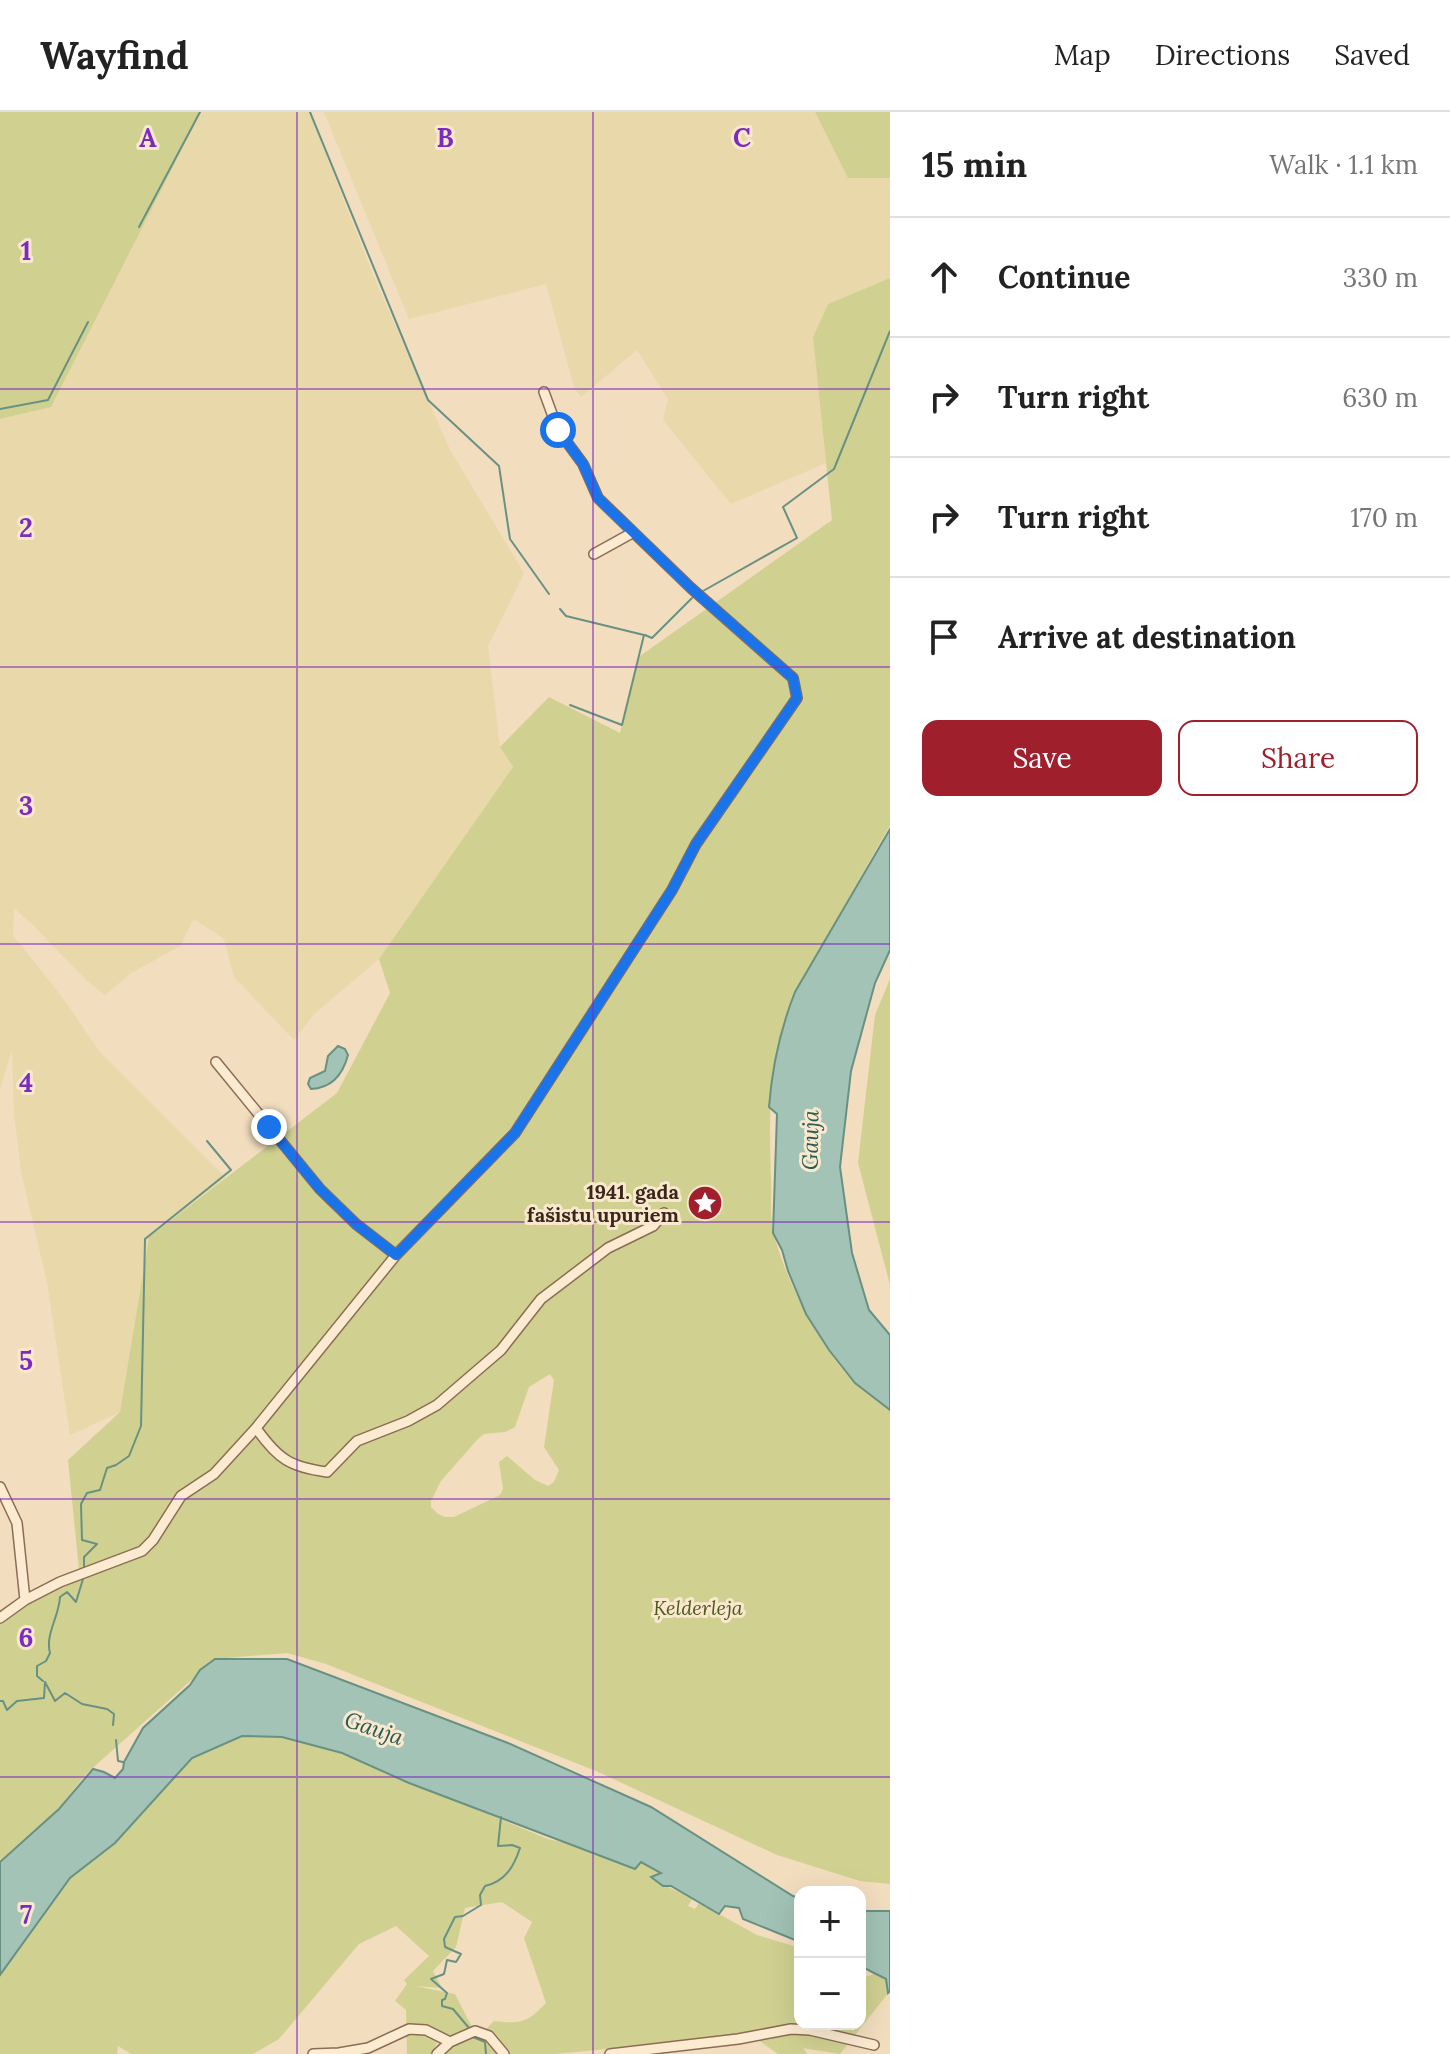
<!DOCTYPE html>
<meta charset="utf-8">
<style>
:root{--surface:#fff;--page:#f2f2f2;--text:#222;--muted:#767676;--line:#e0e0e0;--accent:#a01f2d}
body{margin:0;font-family:Lora,serif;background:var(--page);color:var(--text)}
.controls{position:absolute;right:24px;bottom:24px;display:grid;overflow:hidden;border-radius:16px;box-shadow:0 8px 32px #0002}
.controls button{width:72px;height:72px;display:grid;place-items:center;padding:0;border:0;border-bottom:2px solid var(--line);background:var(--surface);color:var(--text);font:40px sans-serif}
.stop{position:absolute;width:24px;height:24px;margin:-18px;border:6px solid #1a73e8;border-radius:50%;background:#fff}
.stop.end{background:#1a73e8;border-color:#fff;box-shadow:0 2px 8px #0008}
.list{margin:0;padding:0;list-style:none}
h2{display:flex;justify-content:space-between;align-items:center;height:104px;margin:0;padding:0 32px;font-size:34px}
h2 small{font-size:26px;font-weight:400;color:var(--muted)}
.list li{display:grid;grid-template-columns:52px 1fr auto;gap:24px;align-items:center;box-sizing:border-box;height:120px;padding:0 32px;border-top:2px solid var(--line)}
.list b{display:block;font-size:30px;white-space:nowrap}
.list em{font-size:26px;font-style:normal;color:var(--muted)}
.actions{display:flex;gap:16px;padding:24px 32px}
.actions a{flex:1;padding:18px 0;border:2px solid var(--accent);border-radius:16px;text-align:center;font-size:28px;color:var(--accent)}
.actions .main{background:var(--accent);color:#fff}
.icon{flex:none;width:44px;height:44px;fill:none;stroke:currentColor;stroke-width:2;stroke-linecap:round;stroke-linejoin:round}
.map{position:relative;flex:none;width:890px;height:1942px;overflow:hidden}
header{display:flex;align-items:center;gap:48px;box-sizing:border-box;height:112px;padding:0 40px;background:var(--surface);border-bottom:2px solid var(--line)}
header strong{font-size:38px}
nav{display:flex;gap:44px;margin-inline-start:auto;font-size:28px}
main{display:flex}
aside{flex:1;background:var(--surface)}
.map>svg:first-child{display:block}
.farmland{fill:#e8d8aa}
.green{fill:#d0d191;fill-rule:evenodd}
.water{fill:#a2c3b6;stroke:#689183;stroke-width:2}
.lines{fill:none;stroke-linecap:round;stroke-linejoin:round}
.stream{stroke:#689183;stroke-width:2}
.minor-casing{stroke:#8c6c55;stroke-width:12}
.minor{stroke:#fcebd1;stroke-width:9}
.route{stroke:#1a73e8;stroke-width:10}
.grid{fill:none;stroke:#7b2cbf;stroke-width:2;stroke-opacity:0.55}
.labels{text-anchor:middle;stroke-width:6;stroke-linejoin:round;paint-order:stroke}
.poi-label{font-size:20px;font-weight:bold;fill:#3a271b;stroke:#f9e8ce;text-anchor:end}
.park-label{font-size:20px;font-style:italic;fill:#4f581f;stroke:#f9e8ce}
.water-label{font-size:22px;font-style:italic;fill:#295b53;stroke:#f9e8ce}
.grid-label{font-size:26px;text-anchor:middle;font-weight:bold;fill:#7b2cbf;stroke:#f9e8ce;stroke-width:6;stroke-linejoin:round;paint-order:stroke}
</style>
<header>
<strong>Wayfind</strong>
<nav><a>Map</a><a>Directions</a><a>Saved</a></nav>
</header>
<main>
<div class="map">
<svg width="890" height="1942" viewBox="0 0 890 1942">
<rect width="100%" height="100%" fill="#f2ddbe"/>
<path class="farmland" d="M201 0H309L373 163 450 338 524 461 488 534 500 635 513 655 379 847 314 902 294 928 234 865 224 827 194 807 180 834 131 861 105 883 87 869 32 812 14 796 13 823 65 889 99 939 226 1066 149 1125 120 1300 70 1323 47 1170 21 1060 14 1001 12 938 0 977V307L51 294Z
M324 0H815L848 65 890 66V166L828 192 813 225 826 351 731 392 663 308 668 287 637 238 581 285 574 275 546 172 409 207Z"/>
<path class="green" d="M0 0H201L51 295 0 307Z
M815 0H890V66H848Z
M890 166V713L795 880C768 949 769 995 771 1067 772 1084 769 1106 774 1122 785 1168 822 1239 856 1272 866 1282 879 1290 890 1298V1772L860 1769 777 1743 596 1659 326 1552 287 1541 215 1547 87 1661 0 1768V1511L79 1457 68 1348 120 1300 149 1125 337 981 390 881 379 847 513 655 500 635 549 585 620 621 640 544 832 408 813 225 828 192ZM550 1262 554 1268 544 1335 559 1358 554 1370 548 1374 535 1368 507 1344 499 1350 503 1377 500 1383 454 1405H445L438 1402 431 1395V1389L441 1369 477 1328 484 1322 505 1320 515 1315 529 1275Z
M890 867V1173L858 1051 875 903Z
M242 1624 282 1625 339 1641 548 1727 574 1733 635 1757 641 1750 662 1762 652 1765C664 1775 678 1778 692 1787L688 1794 695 1797 699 1791 757 1823 800 1836V1912H860V1862L868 1864 874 1862 890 1870V1879L840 1942 803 1936 807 1942H778L747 1920 690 1929 555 1942H445L451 1924 437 1917 432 1926 439 1927 431 1942H407L406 1898 395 1889 407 1872 404 1868 429 1844 396 1814 359 1832 279 1927 253 1942H131L118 1934 117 1942H0V1863L70 1766 115 1731 192 1646ZM502 1790 532 1810 524 1826 546 1891C527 1911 521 1912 494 1909L482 1921 472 1915 455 1882 415 1874 442 1876 433 1859 456 1835 465 1796Z"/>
<path class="water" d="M890 717V838L875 871 851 959 840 1055 852 1141 869 1198 890 1223V1298L855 1271 829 1238 806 1202 788 1159 782 1138 773 1121 777 1002 769 995C772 955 780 918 795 880Z
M338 934 345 937 348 943C343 962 333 976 311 977L308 972 310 966 325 959 328 944Z
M215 1547H287L508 1631 651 1695 793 1784 800 1786V1830L743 1807 739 1796 725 1794 719 1802 671 1774H663L651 1765 661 1761 641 1750 635 1757 409 1671 342 1641 282 1625 242 1624 192 1646 115 1731 70 1766 0 1863V1750L59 1697 93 1657 104 1660 115 1666 123 1657 124 1650 143 1616 190 1573 200 1558Z
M860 1799H890V1879L888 1881 886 1867 860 1854Z"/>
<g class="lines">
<path class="stream" d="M310 0 428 288 499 354 510 427 549 482
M139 115 200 0
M0 297 48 288 88 210
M703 479 797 426 783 395 834 357 890 219
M560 497 566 504 644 523 622 613 570 593
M645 523 652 526 692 486
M84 1455V1445L97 1432 82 1428 81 1392 87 1381 100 1378 107 1356 116 1353 129 1344 141 1314 145 1127 231 1058 207 1029
M43 1569 37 1564V1554L46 1549 50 1541C45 1522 59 1505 60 1485L67 1480 76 1490 83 1467
M0 1589H3L7 1598 17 1589 44 1586 45 1570 55 1589 65 1581 82 1592 107 1597 114 1602 113 1613
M116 1628 118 1649 123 1650
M469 1916 453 1897 442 1894V1888L445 1887 447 1881 431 1867 444 1862 447 1848 456 1850 461 1842 445 1835 444 1827 455 1805 463 1804 481 1793 480 1783 485 1774C506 1769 514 1754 520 1736L512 1733 498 1734 501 1705
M473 1925 485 1930 486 1942"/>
<defs>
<path id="minor" d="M594 442 632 421
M216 950 320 1077 356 1112 396 1143
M256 1316 396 1143 515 1021 672 778 696 732 797 586 793 566 691 476 598 386 583 352 558 318 544 280
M0 1375 17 1411 25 1488
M0 1506 25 1488 60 1470 142 1439 153 1428 181 1384 214 1362 256 1316C278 1347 290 1355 327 1360L357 1329 408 1309 437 1293 501 1238 541 1187 608 1136 653 1114 664 1101
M313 1942 339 1941 368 1936 409 1917 426 1918 450 1930
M437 1942 450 1930 475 1919 489 1924 504 1942
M610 1942 738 1927 791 1917 810 1918 874 1933"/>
</defs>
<use href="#minor" class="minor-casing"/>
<use href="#minor" class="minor"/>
</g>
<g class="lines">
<path class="route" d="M269 1015 320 1077 356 1112 396 1143 515 1021 672 778 696 732 797 586 793 566 691 476 598 386 583 352 558 318"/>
</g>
<path class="grid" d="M297 0V1942M593 0V1942M0 277H890M0 555H890M0 832H890M0 1110H890M0 1387H890M0 1665H890"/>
<defs>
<symbol id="sight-disc" viewBox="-11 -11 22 22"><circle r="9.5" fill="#a01f2d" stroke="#f9e8ce"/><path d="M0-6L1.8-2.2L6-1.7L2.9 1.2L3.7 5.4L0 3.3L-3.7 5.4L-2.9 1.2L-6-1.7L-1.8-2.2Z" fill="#fff"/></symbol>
</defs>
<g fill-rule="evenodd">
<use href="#sight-disc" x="685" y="1071" width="40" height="40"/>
</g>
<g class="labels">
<g class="poi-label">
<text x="679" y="1087">1941. gada<tspan x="679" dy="23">fašistu upuriem</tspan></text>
</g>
<g class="park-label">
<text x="698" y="1503">Ķelderleja</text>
</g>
<g class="water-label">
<text transform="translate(810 1028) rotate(-89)" y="8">Gauja</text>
<text transform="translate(374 1616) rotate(19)" y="8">Gauja</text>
</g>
</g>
<g class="grid-label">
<text x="148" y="35">A</text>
<text x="445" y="35">B</text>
<text x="742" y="35">C</text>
<text x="26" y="148">1</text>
<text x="26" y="425">2</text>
<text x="26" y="703">3</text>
<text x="26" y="980">4</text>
<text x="26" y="1258">5</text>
<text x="26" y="1535">6</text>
<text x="26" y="1812">7</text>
</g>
</svg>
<div class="controls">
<button>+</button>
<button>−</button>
</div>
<div class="stop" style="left:558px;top:318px"></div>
<div class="stop end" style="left:269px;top:1015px"></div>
</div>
<aside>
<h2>15 min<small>Walk · 1.1 km</small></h2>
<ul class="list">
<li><svg class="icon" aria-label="ahead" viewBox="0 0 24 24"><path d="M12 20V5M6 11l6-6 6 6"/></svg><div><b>Continue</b></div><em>330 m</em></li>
<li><svg class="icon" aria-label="right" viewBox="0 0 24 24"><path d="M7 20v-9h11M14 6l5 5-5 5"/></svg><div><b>Turn right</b></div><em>630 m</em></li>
<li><svg class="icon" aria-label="right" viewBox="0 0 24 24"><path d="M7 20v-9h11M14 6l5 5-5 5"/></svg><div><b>Turn right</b></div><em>170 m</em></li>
<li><svg class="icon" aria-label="arrive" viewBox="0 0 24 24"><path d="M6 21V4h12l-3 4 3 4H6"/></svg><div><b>Arrive at destination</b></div></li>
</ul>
<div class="actions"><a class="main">Save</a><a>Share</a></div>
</aside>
</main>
